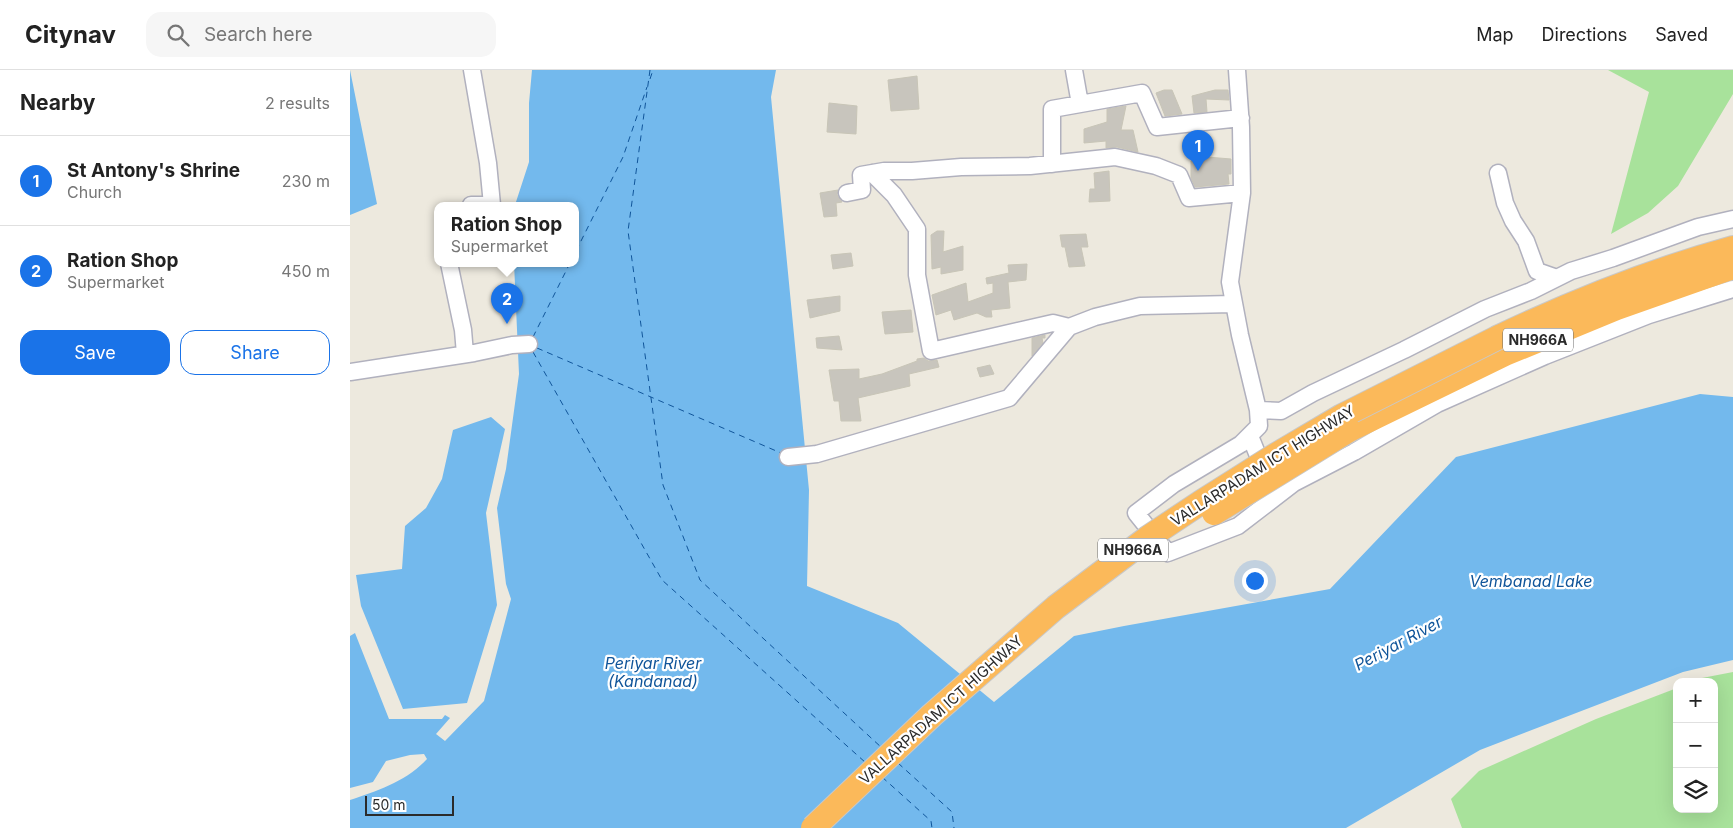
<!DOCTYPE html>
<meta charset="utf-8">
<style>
:root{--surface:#fff;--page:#f6f6f6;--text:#222;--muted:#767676;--line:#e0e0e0;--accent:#1a73e8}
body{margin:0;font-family:Inter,sans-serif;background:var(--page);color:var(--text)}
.controls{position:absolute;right:15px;bottom:15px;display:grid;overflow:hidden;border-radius:10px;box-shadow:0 5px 20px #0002}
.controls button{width:45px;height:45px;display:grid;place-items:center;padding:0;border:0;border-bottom:1px solid var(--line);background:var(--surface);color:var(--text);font:25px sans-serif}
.scale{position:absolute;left:15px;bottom:12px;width:89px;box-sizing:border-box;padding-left:5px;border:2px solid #2b2b2b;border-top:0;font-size:14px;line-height:18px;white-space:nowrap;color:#2b2b2b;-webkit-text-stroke:4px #fff;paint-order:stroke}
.you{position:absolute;left:904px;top:510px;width:18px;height:18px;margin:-12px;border:4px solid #fff;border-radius:50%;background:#1a73e8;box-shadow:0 0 0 8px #1a73e833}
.badge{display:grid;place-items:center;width:32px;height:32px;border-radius:50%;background:var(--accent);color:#fff;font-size:16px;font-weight:700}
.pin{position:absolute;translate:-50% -41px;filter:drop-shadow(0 1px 2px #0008)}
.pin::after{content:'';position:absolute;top:26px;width:18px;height:15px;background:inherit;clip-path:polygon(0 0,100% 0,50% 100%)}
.popup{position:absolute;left:84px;top:132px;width:145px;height:65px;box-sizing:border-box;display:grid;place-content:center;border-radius:10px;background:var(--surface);filter:drop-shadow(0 1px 4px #0005);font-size:16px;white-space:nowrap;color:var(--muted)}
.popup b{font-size:19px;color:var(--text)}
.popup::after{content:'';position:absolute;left:50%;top:100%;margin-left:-10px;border:10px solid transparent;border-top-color:var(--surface)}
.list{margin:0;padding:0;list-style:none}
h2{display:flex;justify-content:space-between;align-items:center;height:65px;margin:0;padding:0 20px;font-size:21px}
h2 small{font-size:16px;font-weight:400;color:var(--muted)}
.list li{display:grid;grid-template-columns:32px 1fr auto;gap:15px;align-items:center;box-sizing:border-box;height:90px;padding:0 20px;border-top:1px solid var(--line)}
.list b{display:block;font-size:19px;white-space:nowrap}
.list p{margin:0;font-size:16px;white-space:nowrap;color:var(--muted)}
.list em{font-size:16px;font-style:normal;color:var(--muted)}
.actions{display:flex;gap:10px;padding:15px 20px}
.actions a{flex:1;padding:11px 0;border:1px solid var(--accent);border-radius:15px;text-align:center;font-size:18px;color:var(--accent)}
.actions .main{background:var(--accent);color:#fff}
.icon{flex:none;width:28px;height:28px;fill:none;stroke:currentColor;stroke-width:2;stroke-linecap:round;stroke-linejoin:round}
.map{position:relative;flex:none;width:1383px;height:758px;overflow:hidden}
header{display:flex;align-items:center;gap:30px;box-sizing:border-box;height:70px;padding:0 25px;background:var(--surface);border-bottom:1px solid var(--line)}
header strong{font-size:24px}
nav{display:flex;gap:28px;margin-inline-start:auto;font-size:18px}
.search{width:350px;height:45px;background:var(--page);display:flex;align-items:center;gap:12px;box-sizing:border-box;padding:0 18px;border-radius:15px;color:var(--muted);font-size:19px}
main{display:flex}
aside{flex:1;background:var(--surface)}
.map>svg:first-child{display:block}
.green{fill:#a8e29b}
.water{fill:#73b9ed}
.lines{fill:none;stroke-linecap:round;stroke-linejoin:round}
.ferry{stroke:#10559a;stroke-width:1;stroke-dasharray:6 5;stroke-linecap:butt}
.building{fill:#c8c5bd;stroke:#c8c5b7}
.minor-casing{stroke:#b1b1be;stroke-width:19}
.highway-casing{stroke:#c8c8c8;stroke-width:26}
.minor{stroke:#fff;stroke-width:16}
.highway{stroke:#fbb95a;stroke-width:24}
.highway-bridge-casing{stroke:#c8c8c8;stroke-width:26;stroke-linecap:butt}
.highway-bridge{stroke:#fbb95a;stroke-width:24}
.labels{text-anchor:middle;stroke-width:4.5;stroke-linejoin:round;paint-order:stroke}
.shield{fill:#fff;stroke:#6b6b6b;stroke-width:1}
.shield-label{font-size:14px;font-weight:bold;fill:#2b2b2b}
.street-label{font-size:15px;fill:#2b2b2b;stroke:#fff}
.water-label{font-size:16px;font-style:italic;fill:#10559a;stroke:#fff}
</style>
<header>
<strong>Citynav</strong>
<div class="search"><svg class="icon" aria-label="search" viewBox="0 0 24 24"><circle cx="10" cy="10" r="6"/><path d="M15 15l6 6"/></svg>Search here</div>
<nav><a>Map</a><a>Directions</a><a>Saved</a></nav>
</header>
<main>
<aside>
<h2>Nearby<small>2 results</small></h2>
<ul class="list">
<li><span class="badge">1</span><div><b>St Antony's Shrine</b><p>Church</p></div><em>230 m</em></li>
<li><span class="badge">2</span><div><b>Ration Shop</b><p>Supermarket</p></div><em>450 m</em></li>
</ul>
<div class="actions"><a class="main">Save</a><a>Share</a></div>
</aside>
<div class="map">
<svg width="1383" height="758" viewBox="0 0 1383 758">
<rect width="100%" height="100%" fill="#ede9de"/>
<path class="green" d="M1258 0H1383V24L1328 116 1298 143 1261 164 1299 22Z
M1383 602V758H1112L1101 729 1129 701 1246 649 1327 618V739H1364V612H1342L1352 608Z"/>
<path class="water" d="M0 0 27 134 0 145Z
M182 0H426L421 27 459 420 457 516 548 553 644 632 724 566 774 556 980 519 1106 387 1350 324 1383 327V590L1333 602 1130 680 996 758H0V730C27 721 57 711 77 689L74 684 60 685 36 691 23 712 0 718V566L5 563 39 649H92L95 645 100 648 86 664 95 671 134 631 161 529 156 514 147 438 156 399 169 304 164 193H226V135H165L179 92V33Z
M141 347 155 359 136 443 147 535 117 633 53 639 11 536 6 505 52 499 55 456 76 438 92 409 103 360Z"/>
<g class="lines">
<path class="ferry" d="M300 0 278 161 313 415 350 510 532 678
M300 9 303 0
M226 181 273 87 297 17
M183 267 220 193
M187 278 431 383
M183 282 312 510 516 693
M548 693 602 742 604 758
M532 707 581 751 582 758"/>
</g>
<path class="building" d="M567 6 569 39 541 41 538 10Z
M814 20H822L832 44 815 46 806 23Z
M865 20H878L879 30 856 29 857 42 844 43 842 26Z
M479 33 507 36 506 64 477 62Z
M776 36 771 60H783L788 82 767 77 756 78V71L734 73V59L757 52V39Z
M857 79V87L881 89V104H878L879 114 845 117 841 108V91L846 90 845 82Z
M759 101 760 131 739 132 740 119H745L744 103Z
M488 120 487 125 492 132 486 133 487 146 474 147 470 123Z
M587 161H594L593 182 613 176V200L591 204V197L582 199 581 165Z
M736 164 738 177H731L735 196 719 197 715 177H712L710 165Z
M501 183 503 196 483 199 481 185Z
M677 194 676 210 658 212 660 238 641 240 642 247H636L627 243 604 250 601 240 586 245 582 225 616 213 618 232 643 223V213L637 214 636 208 659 203 658 195Z
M490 226V241L460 248 457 230Z
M561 240 563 262 535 264 532 242Z
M695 265V268H692L693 273 682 286V268Z
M489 266 492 280 467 278 466 268Z
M574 288 578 291 587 290 589 297 559 304 560 316 508 328 511 351H491L489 331H484L479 300 509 299V309L532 304 567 291V289Z
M640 295 644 304 630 307 627 298Z"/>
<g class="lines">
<defs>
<path id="minor" d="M724 0 730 34
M887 0 891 57 892 123 880 212 890 265 908 340 931 341 963 323 1054 280 1135 239 1181 221 1221 201 1263 188 1348 157 1383 149
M702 94V39L792 23 807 57 891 48
M522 103 544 125 567 159V205L581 281 703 253 719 257
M1148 103 1155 133 1163 151 1176 171 1187 201 1207 208
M497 123 512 120 511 105 534 101H562L611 97 680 96 765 87 806 96 829 105 839 128 892 123
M121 135H142L138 93 122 0
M99 193 113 260 115 284
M0 302 124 283 162 275 179 274
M908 340 909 356 891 374 824 414 786 443 818 483 888 456 944 413 1004 382 1087 334 1195 286 1299 245 1383 219
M900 366 915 403
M438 387 467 384 659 328 719 257 745 247 790 236 883 234"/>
<path id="highway" d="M1149 267C1225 231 1303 200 1383 178
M999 360 1155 284 1267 238 1383 197"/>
</defs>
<use href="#minor" class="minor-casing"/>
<use href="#highway" class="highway-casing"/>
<use href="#minor" class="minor"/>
<use href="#highway" class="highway"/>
<defs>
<path id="highway-bridge" d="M864 443 999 360
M463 758 582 645 706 537 799 467 850 433 926 385 992 346 1149 267"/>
</defs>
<use href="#highway-bridge" class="highway-bridge-casing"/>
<use href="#highway-bridge" class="highway-bridge"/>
</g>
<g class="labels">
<g class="shield">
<rect x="1153" y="258.5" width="70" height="23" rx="4"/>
<rect x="748" y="468.5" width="70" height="23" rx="4"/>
</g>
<g class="shield-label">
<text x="1188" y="275">NH966A</text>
<text x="783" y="485">NH966A</text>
</g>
<g class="street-label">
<text transform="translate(913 396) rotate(-32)" y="5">VALLARPADAM ICT HIGHWAY</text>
<text transform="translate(591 640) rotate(-42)" y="5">VALLARPADAM ICT HIGHWAY</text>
</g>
<g class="water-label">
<text x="1181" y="517">Vembanad Lake</text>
<text transform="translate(1048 573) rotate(-28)" y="6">Periyar River</text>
<text x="303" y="599">Periyar River<tspan x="303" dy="18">(Kandanad)</tspan></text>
</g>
</g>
</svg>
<div class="controls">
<button>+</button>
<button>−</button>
<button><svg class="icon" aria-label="layers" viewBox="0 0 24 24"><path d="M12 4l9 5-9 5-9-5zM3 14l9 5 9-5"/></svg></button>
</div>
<div class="scale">50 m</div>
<div class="you"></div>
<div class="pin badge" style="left:848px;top:101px">1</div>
<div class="pin badge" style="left:157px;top:254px">2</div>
<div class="popup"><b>Ration Shop</b>Supermarket</div>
</div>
</main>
